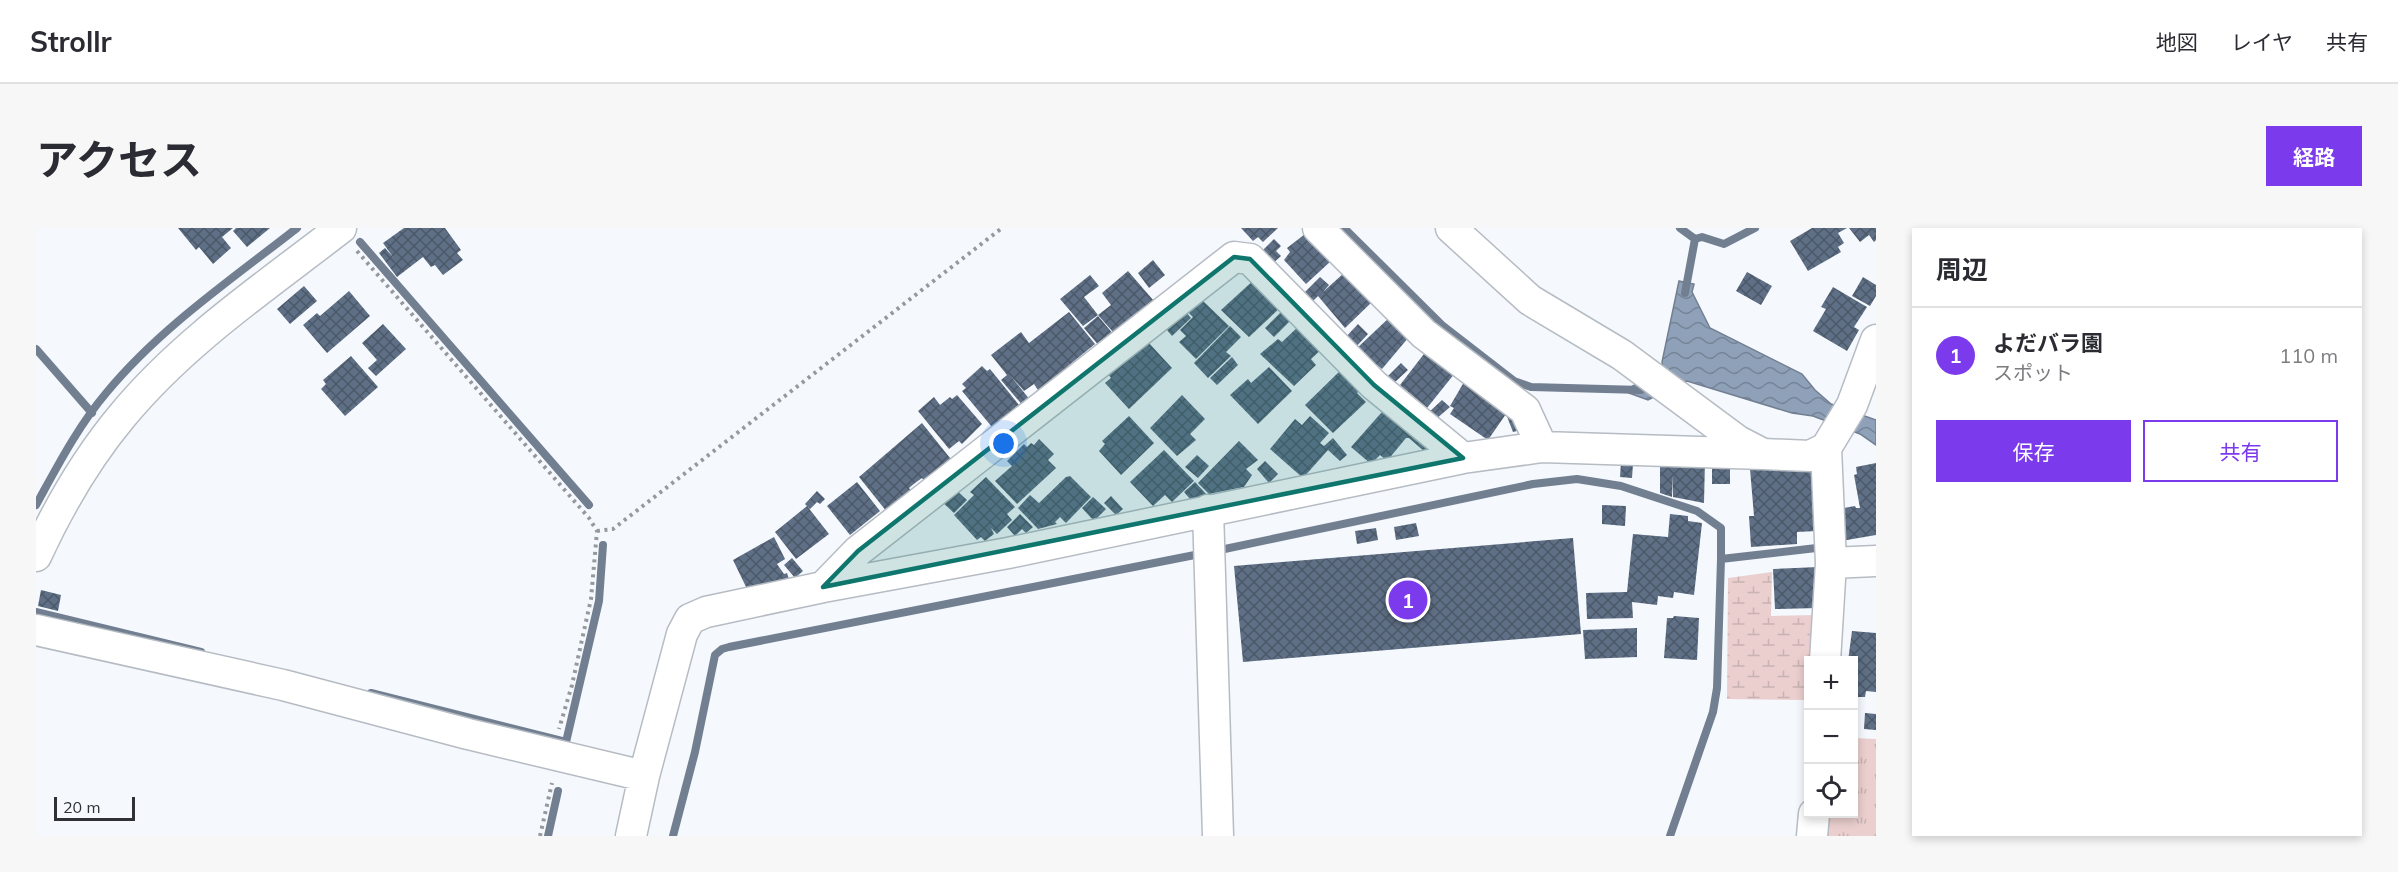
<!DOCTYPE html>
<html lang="ja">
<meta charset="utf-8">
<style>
:root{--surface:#fff;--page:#f7f7f7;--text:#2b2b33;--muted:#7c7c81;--line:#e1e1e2;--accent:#7c3aed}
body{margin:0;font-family:Mulish,"Noto Sans JP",sans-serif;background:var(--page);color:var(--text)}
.controls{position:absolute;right:18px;bottom:18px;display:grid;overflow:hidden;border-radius:0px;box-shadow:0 3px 9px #0003}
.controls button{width:54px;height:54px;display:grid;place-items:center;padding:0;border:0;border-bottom:2px solid var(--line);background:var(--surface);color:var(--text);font:30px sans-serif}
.scale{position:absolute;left:18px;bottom:15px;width:81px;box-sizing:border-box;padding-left:6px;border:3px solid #2f3134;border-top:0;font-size:16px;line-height:21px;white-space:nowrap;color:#2f3134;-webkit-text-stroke:4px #f5f9fe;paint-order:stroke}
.you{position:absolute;left:968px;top:216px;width:21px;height:21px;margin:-15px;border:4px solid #fff;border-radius:50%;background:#1a73e8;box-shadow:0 0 0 9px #1a73e833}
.badge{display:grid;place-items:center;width:39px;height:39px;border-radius:50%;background:var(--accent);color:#fff;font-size:20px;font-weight:700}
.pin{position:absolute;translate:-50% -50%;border:3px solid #fff;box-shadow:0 2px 6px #0006}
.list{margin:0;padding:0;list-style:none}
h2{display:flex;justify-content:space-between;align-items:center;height:78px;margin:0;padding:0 24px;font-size:26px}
h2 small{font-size:20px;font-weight:400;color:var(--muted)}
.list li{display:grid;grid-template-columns:39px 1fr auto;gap:18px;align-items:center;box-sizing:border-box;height:96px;padding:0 24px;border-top:2px solid var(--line)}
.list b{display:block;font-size:22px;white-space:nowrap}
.list p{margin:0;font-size:20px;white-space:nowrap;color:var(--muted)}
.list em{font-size:20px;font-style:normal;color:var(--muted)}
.actions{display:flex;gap:12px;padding:18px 24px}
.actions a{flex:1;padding:14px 0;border:2px solid var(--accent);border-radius:0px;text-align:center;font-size:21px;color:var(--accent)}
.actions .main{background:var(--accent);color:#fff}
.icon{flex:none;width:33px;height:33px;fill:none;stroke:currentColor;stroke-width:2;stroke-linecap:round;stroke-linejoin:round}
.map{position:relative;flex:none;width:1840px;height:608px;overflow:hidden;border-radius:0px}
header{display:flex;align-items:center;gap:36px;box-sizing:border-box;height:84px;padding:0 30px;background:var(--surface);border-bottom:2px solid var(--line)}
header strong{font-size:28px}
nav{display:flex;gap:33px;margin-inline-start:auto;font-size:21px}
.intro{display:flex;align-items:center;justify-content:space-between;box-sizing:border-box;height:144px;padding:0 36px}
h1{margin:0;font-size:42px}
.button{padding:15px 27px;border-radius:0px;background:var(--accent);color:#fff;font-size:21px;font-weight:700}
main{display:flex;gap:36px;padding:0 36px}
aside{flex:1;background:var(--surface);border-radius:0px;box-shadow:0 3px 9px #0003}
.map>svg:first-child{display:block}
.grass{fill:url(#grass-tufts)}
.wetland{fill:url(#wetland-marsh)}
.water{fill:url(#water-waves);stroke:#727f91;stroke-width:1.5}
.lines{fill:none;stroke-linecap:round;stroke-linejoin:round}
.stream{stroke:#727f91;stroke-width:8}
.building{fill:url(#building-cross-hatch)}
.minor-casing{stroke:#b6bcc3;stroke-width:33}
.path{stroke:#95989c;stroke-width:4;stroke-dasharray:3 4.5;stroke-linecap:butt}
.minor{stroke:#fff;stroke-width:30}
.marked{fill:#0f766e;fill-opacity:0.2;stroke:#0f766e;stroke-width:4.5;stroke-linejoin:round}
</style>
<header>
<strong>Strollr</strong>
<nav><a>地図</a><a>レイヤ</a><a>共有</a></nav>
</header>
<div class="intro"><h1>アクセス</h1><a class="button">経路</a></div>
<main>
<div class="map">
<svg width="1840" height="608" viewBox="0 0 1840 608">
<defs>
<pattern id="grass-tufts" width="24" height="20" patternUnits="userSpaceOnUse" patternTransform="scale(1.5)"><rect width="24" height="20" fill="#eacfce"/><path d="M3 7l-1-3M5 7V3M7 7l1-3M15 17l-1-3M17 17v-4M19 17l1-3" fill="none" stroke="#c9b2b2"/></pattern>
<pattern id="wetland-marsh" width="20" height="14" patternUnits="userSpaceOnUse" patternTransform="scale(1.5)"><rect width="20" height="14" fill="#eacfce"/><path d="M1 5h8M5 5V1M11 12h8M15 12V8" fill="none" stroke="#c9b2b2"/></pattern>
<pattern id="water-waves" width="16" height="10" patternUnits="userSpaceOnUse" patternTransform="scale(1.5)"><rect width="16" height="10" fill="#8fa1b9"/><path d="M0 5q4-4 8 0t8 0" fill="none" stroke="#758497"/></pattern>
<pattern id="building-cross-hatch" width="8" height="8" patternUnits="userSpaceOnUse" patternTransform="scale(1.5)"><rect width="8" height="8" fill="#5f7086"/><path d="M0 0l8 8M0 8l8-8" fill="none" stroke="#4b5868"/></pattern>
</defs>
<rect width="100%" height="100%" fill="#f5f9fe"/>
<path class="grass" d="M1818 510 1840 511V608H1788L1790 586H1818Z"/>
<path class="wetland" d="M1736 344 1735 388 1781 387 1780 432 1772 433V472L1691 471 1692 350Z"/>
<path class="water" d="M1643 53 1658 56 1656 64 1674 100 1766 146 1779 162 1795 176 1840 192V217L1824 206 1777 188 1756 185 1651 153 1612 172 1593 165 1595 159 1627 140 1626 134Z"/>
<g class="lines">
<path class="stream" d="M1308 0 1407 98 1478 153 1495 159 1605 162
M1644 0 1659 11 1649 65
M1659 11 1666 9 1688 16 1719 0
M324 14 553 277
M0 121 56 185
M0 277C21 239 42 198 71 164 124 100 196 51 261 0
M0 384 165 424
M335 465 530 514 563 373 567 317
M512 608 522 563
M637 608 659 524 679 427 686 421 693 419 1184 322 1497 256 1541 251 1585 258 1661 283 1685 300V331L1789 319
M1634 608 1677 484 1681 460 1685 331"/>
</g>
<path class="building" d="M142 0H197L186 9 195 20 177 36 163 19 160 22Z
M200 0H234L211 19 197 3Z
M368 0H409L425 22 421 25 427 32 407 47 399 37 395 39 387 29 361 49 343 25 349 20 357 29 347 15Z
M1205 0H1242L1227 14 1222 9 1217 13Z
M1776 0H1811L1802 5 1808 15 1802 19 1805 24 1772 43 1754 13Z
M1813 0H1840V12L1838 14 1833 7 1824 14Z
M1269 6 1295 33 1270 56 1248 32 1254 24 1251 20Z
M1238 11 1245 18 1240 23 1245 28 1235 37 1224 25Z
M1117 32 1129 47 1113 60 1102 45Z
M1092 43 1118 73 1084 102 1082 100 1077 104 1062 87 1075 77 1066 65Z
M1309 44 1336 74 1309 100 1282 68 1275 75 1266 67 1284 49 1293 57 1287 64Z
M1711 44 1736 58 1725 77 1700 63Z
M1054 47 1063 58 1048 69 1062 87 1047 98 1024 71Z
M1827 49 1840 57V68L1834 78 1816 68Z
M1220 50 1246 78 1213 109 1185 82Z
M268 58 281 73 254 96 241 81Z
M1797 59 1831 79 1818 99 1823 102 1811 123 1777 103 1790 81 1785 79Z
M313 63 334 88 291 125 267 97 281 85 284 88Z
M1165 71 1193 98 1160 131 1143 114 1150 108 1144 102 1157 89 1152 84Z
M1249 80 1258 89 1238 109 1229 100Z
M1033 84 1059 116 1032 138 1035 142 1004 165 998 156 988 163 974 147 995 173 988 179 965 152 971 147 955 127 985 104 993 115Z
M1150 84 1155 90 1136 108 1131 102 1130 93Z
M1062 88 1078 107 1064 119 1048 100Z
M1355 88 1373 109 1346 141 1341 137 1338 140 1319 122Z
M347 96 370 121 340 148 332 140 341 132 326 115Z
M1322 96 1332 106 1318 121 1308 111Z
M1264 97 1287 120 1275 131 1280 137 1258 158 1224 126 1242 111 1246 114Z
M1194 98 1205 109 1190 124 1195 128 1172 150 1158 135Z
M1112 114 1136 140 1093 181 1069 155 1075 150 1072 146 1091 128 1093 131Z
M1391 122 1419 145 1391 180 1364 157Z
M315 128 342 159 309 188 285 161 290 156 287 152Z
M1196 129 1202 137 1181 157 1174 150Z
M1365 135 1372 142 1358 155 1352 148Z
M946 138 951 143 954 141 983 177 956 199 926 163 930 160 926 156Z
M1233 139 1256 163 1222 196 1194 167 1212 151 1215 155Z
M1307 140 1326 160 1321 165 1330 174 1297 205 1269 177Z
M1431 149 1489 201 1477 204 1470 186 1452 212 1414 186 1418 180 1414 178Z
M921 167 946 196 926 216 923 213 913 221 882 183 898 169 904 177 914 169 916 171Z
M1146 167 1169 191 1154 206 1160 212 1141 228 1114 200Z
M1406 172 1414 179 1399 192 1392 185Z
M1353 176 1396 216 1389 224 1373 210H1370L1351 233 1344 227 1335 236 1315 219Z
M1093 188 1118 215 1085 247 1063 223 1069 216 1066 213Z
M1274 188 1293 205 1284 215 1288 218 1297 210 1311 227 1304 233 1292 222 1267 250 1234 221 1259 191 1266 197Z
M886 195 918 235 891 257 886 250 879 255 873 260 876 264 851 284 823 249Z
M1003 211 1018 226 1012 232 1020 240 981 276 959 253 976 238 971 233 988 216 991 219 995 215 998 217Z
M1203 213 1222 232 1210 241 1216 247 1208 259 1173 266 1162 255Z
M1128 222 1158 253 1136 274 1129 267 1117 278 1094 254Z
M1161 227 1173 238 1162 250 1149 239Z
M1624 232 1669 233 1668 275 1637 269V247L1636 269 1624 265Z
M1229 233 1242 246 1233 255 1221 241Z
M1585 234 1597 236 1596 250 1584 249Z
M1676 235H1694V256H1676Z
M1840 235V307L1805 313 1802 281 1819 278 1820 280H1824L1818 247 1821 246 1820 239Z
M1777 238 1781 303 1761 304V316L1715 319 1713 288H1718L1714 241Z
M1034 248 1055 269 1030 295 1024 289 1019 294 1021 296 1002 301 982 280 994 267 1003 275 1030 249Z
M950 249 979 279 971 286 976 292 961 306 955 300 958 306 949 313 945 309 941 312 918 287 938 267 934 264Z
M821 254 844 283 814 307 791 278Z
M1159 254 1172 268 1154 271 1148 264Z
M916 258 931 272 918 285 903 271Z
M781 263 789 271 784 276 781 274 774 281 769 276Z
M1075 268 1087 281 1080 287 1068 275Z
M1057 269 1070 281 1058 293 1046 280Z
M1566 277 1590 278 1589 298 1566 296Z
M771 278 793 306 760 331 739 304Z
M984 286 997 299 990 305 986 301 979 308 971 299Z
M1634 286 1652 288V293L1666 295 1658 367 1638 364 1637 370 1622 368 1621 377 1596 374 1597 390 1551 391 1550 365 1591 364 1597 306 1632 309Z
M1380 295 1383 308 1360 312 1358 299Z
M1340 300 1342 312 1321 316 1319 303Z
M738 309 749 331 741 336 748 346 751 345 754 354 712 363 697 332Z
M1537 310 1545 406 1207 434 1198 338Z
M756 330 767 343 759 350 748 337Z
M1782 339V380L1739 381 1737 341Z
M5 362 25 367 22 383 2 378Z
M1638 388 1663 390 1661 432 1628 430 1631 390H1637Z
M1601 400V429L1549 431 1547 402Z
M1816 403 1840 405V464L1830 463 1829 469H1818V433H1812Z
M1829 485 1840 486V502L1828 501Z"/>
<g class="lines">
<defs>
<path id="minor" d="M1282 0 1388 106 1489 182 1506 219
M1415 0 1494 72 1586 127 1702 213 1727 226 1774 228 1790 220 1816 177 1840 112
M1172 282 1182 608
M0 328C23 278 51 230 86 188 147 114 230 58 305 0
M1795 335 1840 333
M787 359 822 323 1198 29 1214 31 1338 157 1427 230
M0 402 247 457 432 506 608 548
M1789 433 1795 335 1790 220
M595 608 608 548 646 406 654 391 670 384 787 359 972 325 1427 230 1506 219 1727 226
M1776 608 1778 586"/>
</defs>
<use href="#minor" class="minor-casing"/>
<path class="path" d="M321 23 553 290 561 303 555 371 536 457 523 501
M561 303 577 301 966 0
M504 608 516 555"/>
<use href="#minor" class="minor"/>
</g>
<path class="marked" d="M1198 29 1214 31 1338 157 1427 230 787 359 822 323Z"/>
</svg>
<div class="controls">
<button>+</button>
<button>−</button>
<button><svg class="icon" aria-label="locate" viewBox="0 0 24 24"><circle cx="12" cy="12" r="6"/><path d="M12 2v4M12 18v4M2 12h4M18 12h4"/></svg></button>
</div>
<div class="scale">20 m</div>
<div class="you"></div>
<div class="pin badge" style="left:1372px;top:372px">1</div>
</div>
<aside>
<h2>周辺<small></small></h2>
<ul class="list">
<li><span class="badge">1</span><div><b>よだバラ園</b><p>スポット</p></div><em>110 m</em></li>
</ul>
<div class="actions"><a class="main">保存</a><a>共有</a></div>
</aside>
</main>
